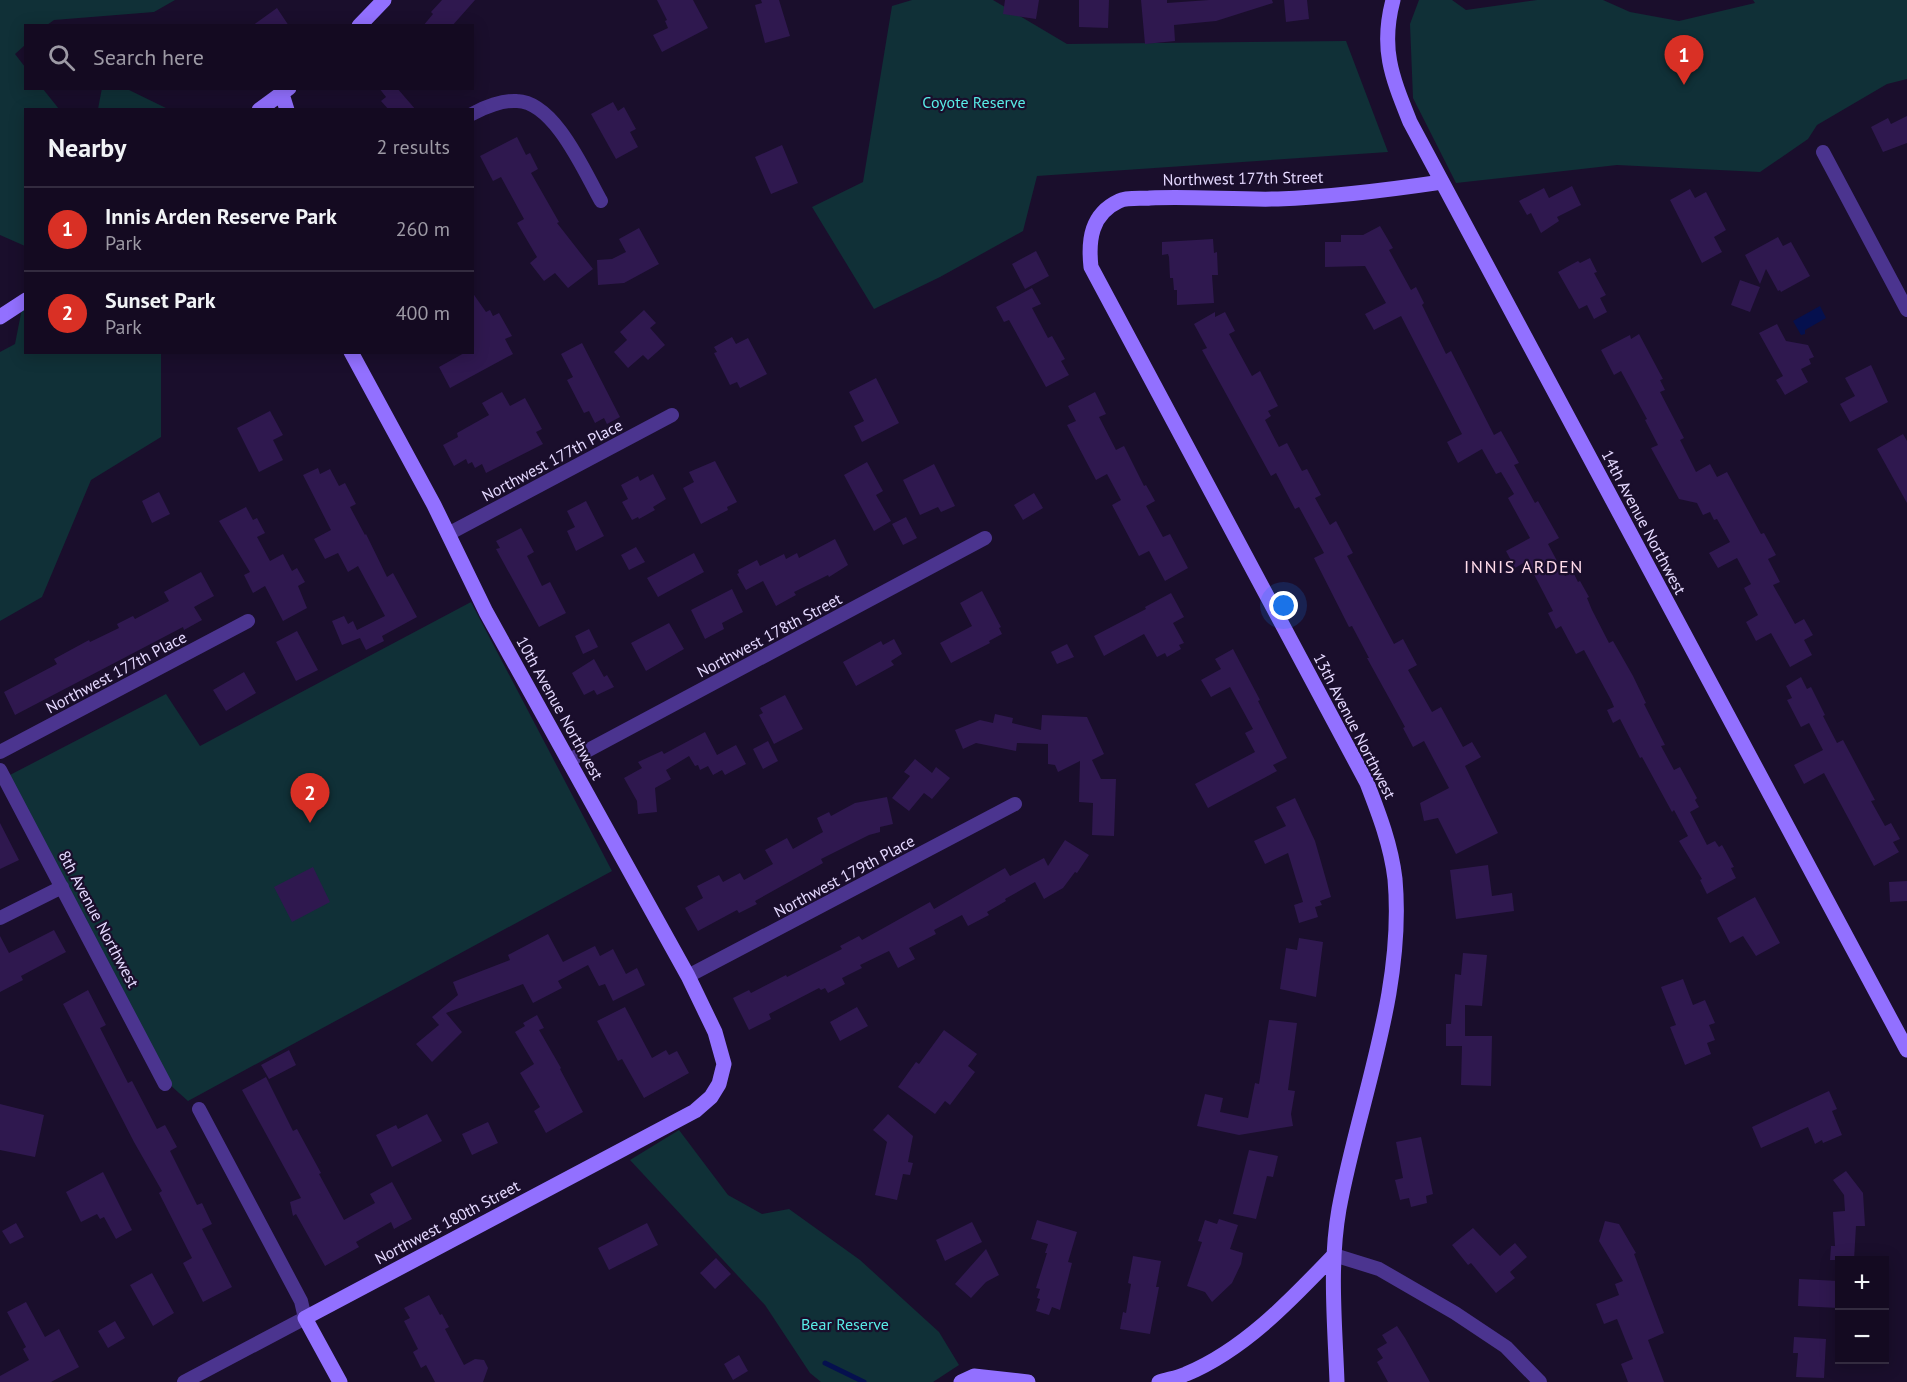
<!DOCTYPE html>
<meta charset="utf-8">
<style>
:root{--surface:#140a21;--page:#21182e;--text:#f1f3f6;--muted:#9d9aa5;--line:#332b3f;--accent:#d93025}
body{margin:0;font-family:"PT Sans",sans-serif;background:var(--page);color:var(--text)}
.controls{position:absolute;right:18px;bottom:18px;display:grid;overflow:hidden;border-radius:0px;box-shadow:0 3px 15px #0003}
.controls button{width:54px;height:54px;display:grid;place-items:center;padding:0;border:0;border-bottom:2px solid var(--line);background:var(--surface);color:var(--text);font:30px sans-serif}
.you{position:absolute;left:1284px;top:606px;width:21px;height:21px;margin:-15px;border:4px solid #fff;border-radius:50%;background:#1a73e8;box-shadow:0 0 0 9px #1a73e833}
.badge{display:grid;place-items:center;width:39px;height:39px;border-radius:50%;background:var(--accent);color:#fff;font-size:20px;font-weight:700}
.pin{position:absolute;translate:-50% -50px;filter:drop-shadow(0 2px 3px #0008)}
.pin::after{content:'';position:absolute;top:32px;width:21px;height:18px;background:inherit;clip-path:polygon(0 0,100% 0,50% 100%)}
.list{margin:0;padding:0;list-style:none}
h2{display:flex;justify-content:space-between;align-items:center;height:78px;margin:0;padding:0 24px;font-size:26px}
h2 small{font-size:20px;font-weight:400;color:var(--muted)}
.list li{display:grid;grid-template-columns:39px 1fr auto;gap:18px;align-items:center;box-sizing:border-box;height:84px;padding:0 24px;border-top:2px solid var(--line)}
.list b{display:block;font-size:22px;white-space:nowrap}
.list p{margin:0;font-size:20px;white-space:nowrap;color:var(--muted)}
.list em{font-size:20px;font-style:normal;color:var(--muted)}
.icon{flex:none;width:33px;height:33px;fill:none;stroke:currentColor;stroke-width:2;stroke-linecap:round;stroke-linejoin:round}
.map{position:relative;flex:none;width:1907px;height:1382px;overflow:hidden}
.search{position:absolute;background:var(--surface);box-shadow:0 3px 15px #0003;left:24px;top:24px;width:450px;height:66px;display:flex;align-items:center;gap:15px;box-sizing:border-box;padding:0 21px;border-radius:0px;color:var(--muted);font-size:22px}
.panel{position:absolute;background:var(--surface);box-shadow:0 3px 15px #0003;left:24px;top:108px;width:450px;height:246px;border-radius:0px}
.map>svg:first-child{display:block}
.green{fill:#103037}
.water{fill:#05104e}
.lines{fill:none;stroke-linecap:round;stroke-linejoin:round}
.stream{stroke:#05104e;stroke-width:5}
.building{fill:#2f184f}
.street{stroke:#4b348f;stroke-width:14}
.secondary{stroke:#9270ff;stroke-width:15}
.labels{text-anchor:middle;stroke-width:4.5;stroke-linejoin:round;paint-order:stroke}
.park-label{font-size:16px;fill:#58ece7;stroke:#1a0e2c}
.street-label{font-size:16px;fill:#e5d9ff;stroke:#1a0e2c}
.neighbourhood-label{font-size:18px;letter-spacing:1.5px;fill:#ffdbea;stroke:#1a0e2c}
</style>
<div class="map">
<svg width="1907" height="1382" viewBox="0 0 1907 1382">
<rect width="100%" height="100%" fill="#1a0e2c"/>
<path class="green" d="M0 0H175L154 12 54 20 47 25 26 26 25 45 15 54 25 67 26 88 43 89 59 109 26 110 25 246 0 235Z
M912 0H993L1067 44 1346 41 1388 152 1037 176 1023 231 940 277 874 309 812 207 863 182 892 6Z
M1419 0H1452L1466 10 1537 0H1603L1630 12 1679 21 1755 3 1753 0H1907V79L1887 84 1817 125 1808 139 1760 172 1617 165 1456 183 1413 98 1410 24Z
M102 88 127 89 168 109H98Z
M25 293 26 352 161 353V437L91 480 42 597 0 621V352L15 344Z
M471 602 612 871 188 1101 169 1084 8 776 166 694 200 746Z
M679 1130 728 1195 762 1214 789 1209 860 1260 939 1332 959 1365 933 1382H821L810 1373 765 1305 630 1160Z"/>
<path class="water" d="M1820 306 1826 318 1805 330V334L1801 335 1793 321Z"/>
<g class="lines">
<path class="stream" d="M825 1363 864 1382"/>
</g>
<path class="building" d="M442 0H475L452 26H423L433 14 431 12Z
M657 0H693L708 28 662 52 653 35 668 28 665 21 667 20Z
M761 0H779L790 36 765 43 755 5 762 3Z
M1005 0H1039L1036 19 1003 14Z
M1079 0H1109L1108 28 1079 27Z
M1141 0H1167V3L1209 0H1272L1273 3 1216 21 1174 25 1175 41 1145 44Z
M1284 0H1307L1309 19 1286 22Z
M277 8 289 26H252Z
M379 88H397L416 110H389L381 101 386 97Z
M613 102 618 111 624 107 636 129 630 132 638 147 616 159 591 114Z
M1907 116V143L1883 152 1871 127 1888 118 1891 124Z
M517 137 526 155 530 153 538 169 531 173 559 222 557 223 593 269 568 288 555 273 544 281 530 263 537 257 517 223 524 219 501 177 493 181 480 156Z
M782 145 798 183 771 194 755 157Z
M1572 186 1581 205 1557 217 1559 221 1541 233 1531 213 1527 215 1519 201 1544 188 1549 198Z
M1690 189 1695 198 1706 192 1726 230 1714 237 1722 252 1702 263 1670 200Z
M1380 226 1393 248 1389 250 1411 290 1416 287 1424 303 1422 305 1446 354 1451 351 1494 435 1501 431 1519 463 1514 465 1535 503 1538 501 1559 538 1548 544 1565 576 1573 572 1578 582 1580 581 1589 597 1587 598 1592 610 1609 643 1613 641 1633 676 1646 703 1644 704 1665 745 1661 746 1674 770 1680 767 1697 798 1695 800 1699 807 1690 812 1707 845 1715 841 1719 847 1722 845 1734 867 1731 868 1736 878 1707 894 1700 880 1702 879 1679 841 1688 836 1674 810 1672 812 1642 757 1640 758 1620 719 1613 723 1607 710 1614 707 1611 700 1584 650 1576 654 1561 626 1556 629 1548 613 1553 611 1527 561 1515 568 1506 551 1530 538 1508 498 1514 494 1501 472 1496 474 1482 449 1458 463 1447 442 1462 434 1401 316 1374 330 1365 314 1386 303 1365 266 1325 267V242H1341V235H1363Z
M639 228 659 264 624 283 598 285 597 260 612 259 626 252 619 239Z
M1778 237 1783 246 1791 242 1810 276 1781 292 1780 290 1778 291 1766 269 1760 284 1745 255Z
M1213 239 1214 253 1217 252 1218 275H1212L1214 303 1177 305V290H1174L1173 278H1170L1169 257 1168 254 1162 255V242Z
M1036 251 1049 276 1025 289 1012 264Z
M1590 258 1597 272 1594 273 1606 295 1600 298 1607 312 1594 319 1587 305 1579 309 1558 272 1578 261 1580 263Z
M1740 280 1760 287 1750 312 1731 305Z
M1032 288 1041 304 1032 308 1048 338 1052 336 1065 359 1061 361 1069 375 1046 387 1009 320 1004 322 996 307Z
M472 292 486 312 490 310 493 316 499 313 512 336 505 339 513 354 450 388 439 367 466 352H472Z
M644 310 656 323 650 328 665 345 648 360 643 355 628 368 614 352 627 340 620 332Z
M1215 312V317L1225 312 1235 331 1229 334 1252 376 1260 371 1278 406 1268 411 1271 416 1265 420 1279 447 1287 443 1302 471 1307 469 1321 495 1315 498 1330 525 1336 521 1353 553 1347 556 1394 644 1403 639 1417 665 1408 670 1432 712 1441 707 1463 747 1472 742 1481 757 1465 766 1498 833 1456 854 1438 818 1424 821 1420 803 1449 788 1424 741 1413 747 1403 728 1405 727 1367 658H1369L1352 626 1349 627 1314 558 1324 553 1299 507 1295 509 1276 473 1271 476 1202 350 1207 348 1194 324Z
M1777 324 1786 341 1808 345 1814 357 1809 359 1811 364 1801 369 1808 382 1785 395 1776 380 1783 376 1759 333Z
M1639 334 1663 379 1660 380 1665 390 1660 392 1684 438 1680 440 1696 472 1710 464 1717 477 1727 472 1761 534 1764 533 1776 555 1768 559 1780 582 1773 585 1795 624 1804 619 1813 635 1804 640 1812 655 1790 667 1771 633 1756 641 1746 622 1758 615 1744 588 1751 584 1737 558 1718 568 1709 553 1730 542 1717 519 1714 520 1710 512 1703 515 1697 503 1679 499 1651 448 1658 445 1645 420 1647 419 1621 371 1614 375 1601 350 1630 335 1631 339Z
M732 337 736 344 748 338 767 374 740 388 737 382 730 385 714 353 717 352 714 347Z
M582 343 620 417 607 424 604 418 595 423 589 411 584 413 567 380 573 377 561 354Z
M1871 365 1888 402 1850 422 1840 404 1855 396 1845 378Z
M876 378 899 423 862 442 854 426 864 421 849 392Z
M502 392 510 406 525 398 542 429 536 432 543 444 486 473 482 464 475 468 472 462 468 464 466 459 454 466 443 445 458 437 457 433 489 415 482 403Z
M1095 392 1106 414 1099 417 1116 450 1124 446 1144 486 1146 485 1155 501 1146 506 1163 537 1170 534 1188 568 1165 581 1149 551 1139 556 1112 505 1121 500 1107 474 1096 480 1067 425 1076 421 1068 406Z
M270 411 283 435 273 440 283 460 259 472 237 428Z
M1903 434 1907 441V503L1877 449Z
M715 461 737 502 727 507 728 510 701 524 683 488 694 482 689 472Z
M867 462 883 491 876 495 891 521 874 531 844 475Z
M934 464 955 506 941 512 938 507 920 515 903 480Z
M318 468 320 474 330 469 339 486 345 483 356 504 350 507 365 535 366 534 387 577 393 573 417 617 382 636 384 641 366 650 360 638 342 645 332 621 344 616 348 624 353 621 357 630 385 616 358 566 348 572 338 553 325 559 314 539 331 530 303 475Z
M653 474 666 499 653 507 655 510 639 519 638 517 632 520 622 502 628 499 621 485 638 476 640 481Z
M159 492 170 514 152 523 142 501Z
M1034 493 1043 508 1023 520 1014 505Z
M586 501 604 536 576 551 567 531 575 527 567 511Z
M246 507 253 520 257 518 265 533 257 537 270 561 283 554 292 571 297 568 305 582 298 586 307 608 283 621 265 586 253 593 244 575 250 572 219 521Z
M906 517 917 538 903 545 892 524Z
M521 528 534 552 527 556 542 586 550 582 566 613 539 627 496 549 500 548 496 541Z
M835 539 848 565 829 577 828 575 794 592 796 595 776 606 763 581 746 590 737 574 739 573 738 570 757 560 760 566 784 554 786 559 797 553 799 558Z
M636 547 645 562 629 570 621 555Z
M694 553 704 572 658 597 647 578Z
M201 572 214 596 194 607 202 620 184 630 183 627 15 715 4 692 57 664 54 659 89 640 90 642 119 628 117 624 133 616 135 619 169 601 164 592Z
M732 589 743 612 722 623 724 629 705 639 691 610Z
M982 591 1001 627 999 628 1002 634 989 641 990 643 951 663 940 643 972 626 960 603Z
M1171 593 1184 617 1173 623 1184 643 1179 645 1181 649 1167 657 1165 653 1157 657 1144 634 1104 656 1094 636 1146 609 1145 607Z
M669 623 684 649 646 671 631 643Z
M589 629 598 647 583 654 575 636Z
M297 631 318 670 296 681 276 642Z
M894 639 902 654 891 661 894 665 856 686 843 662 881 641 883 645Z
M1067 644 1074 657 1057 664 1051 652Z
M1233 649 1260 700 1258 701 1287 758 1273 765 1277 771 1208 808 1195 784 1255 752 1245 733 1253 729 1230 687 1211 697 1201 680 1221 669 1215 659Z
M594 659 604 677 607 675 614 687 597 695 594 690 584 695 572 673Z
M244 672 256 693 226 711 213 690Z
M1801 677 1807 689 1811 687 1825 715 1823 716 1837 743 1843 740 1875 800 1871 801 1885 826 1891 823 1900 839 1893 842 1899 852 1874 866 1824 773 1804 784 1794 765 1823 750 1809 723 1801 727 1787 700 1792 698 1786 686Z
M785 695 803 729 774 744 759 715 763 713 760 708Z
M995 714 1013 718 1012 723 1041 730 1042 715 1087 717 1104 754 1092 760 1101 779H1116L1114 836 1092 835 1093 803 1079 802 1080 761 1058 772 1055 765 1048 764V744L1017 743 1016 751 976 743 963 749 955 730 980 720 993 723Z
M705 732 717 755 736 745 746 764 725 775 722 770 713 775 708 766 700 770 698 765 695 766 689 756 666 770 671 779 655 788 657 812 638 814 637 801 624 778 642 768 638 762 662 751 664 754Z
M768 741 778 761 763 769 753 749Z
M915 759 932 773 936 767 950 778 932 799 924 793 909 811 892 798 910 776 904 772Z
M887 797 893 824 880 827V832L869 835 821 859 823 863 755 901 757 904 739 913 737 910 698 931 685 908 703 898 697 886 719 875 723 882 740 873 744 880 773 864 765 850 787 838 793 849 823 832 817 818 829 812 831 816 855 803Z
M1295 798 1315 841 1331 897 1320 901 1322 905 1315 907 1318 917 1299 923 1294 905 1303 902 1288 853 1265 864 1254 841 1286 826 1276 807Z
M0 823 19 860 0 869Z
M1065 840 1089 855 1077 873 1075 872 1063 888 1044 899 1035 882 1005 899 1006 901 987 912 989 915 968 926 962 915 934 930 936 934 909 948 915 959 898 968 889 951 860 965 862 968 842 978 845 984 828 993 825 988 821 990 819 988 769 1014 771 1019 749 1030 733 998 749 990 751 993 786 975 787 977 842 949 840 946 859 936 862 940 930 902 934 909 1005 868 1010 876 1044 858 1048 866Z
M1488 865 1492 896 1512 893 1514 911 1456 919 1450 870Z
M313 867 330 902 292 922 274 887Z
M1907 881V901L1890 902 1889 882Z
M1755 897 1780 943 1756 956 1743 936 1730 943 1717 918Z
M54 930 66 952 21 976 23 980 0 992V936L9 953Z
M548 934 563 962 595 946 600 956 613 949 626 974 637 968 645 985 613 1001 605 984 599 986 588 965 558 981 562 988 533 1003 523 984 446 1013 462 1032 432 1062 416 1044 439 1025 432 1017 458 995 453 982 510 960 508 955Z
M1299 938 1323 942 1316 997 1280 989 1286 948 1297 950Z
M1463 953 1487 955 1482 1006 1465 1005V1036H1492L1491 1086 1461 1085 1462 1046H1446V1024H1451L1455 974 1461 975Z
M1683 979 1693 1005 1705 1000 1715 1023 1709 1025 1715 1040 1707 1043 1711 1054 1685 1065 1670 1027 1676 1025 1661 987Z
M88 990 106 1025 100 1028 128 1083 132 1081 157 1129 165 1125 177 1147 170 1151 197 1205 202 1203 212 1224 202 1229 232 1287 203 1302 183 1263 192 1258 159 1193 162 1191 134 1142 63 1004Z
M625 1007 652 1058 666 1050 669 1055 677 1051 689 1073 644 1098 622 1059 618 1061 597 1021Z
M857 1007 868 1026 840 1041 830 1022Z
M537 1015 544 1028 539 1030 561 1068 560 1069 583 1112 546 1133 534 1111 540 1107 520 1073 534 1064 515 1032 525 1026 523 1023Z
M1269 1020 1297 1023 1288 1090 1295 1091 1291 1114 1293 1126 1239 1135 1197 1126 1205 1094 1223 1098 1220 1112 1248 1118 1255 1083 1259 1084Z
M944 1030 977 1054 968 1066 975 1072 950 1105 945 1101 935 1114 898 1087 916 1062 919 1064Z
M289 1050 296 1065 269 1079 261 1065Z
M266 1077 293 1131 297 1129 321 1173 319 1174 344 1220 375 1203 370 1194 392 1182 412 1219 394 1229 391 1222 356 1242 359 1247 325 1266 296 1214 293 1216 290 1202 301 1198 242 1090Z
M1829 1091 1837 1109 1832 1111 1842 1135 1823 1143 1822 1140 1815 1144 1808 1127 1761 1148 1752 1127Z
M0 1104 44 1115 35 1157 0 1150Z
M427 1114 442 1141 392 1167 376 1135 396 1125 398 1129Z
M888 1114 913 1136 908 1162 913 1163 910 1175 903 1174 897 1200 875 1195 887 1142 873 1130Z
M488 1122 498 1143 472 1155 462 1134Z
M1421 1137 1433 1194 1426 1196 1427 1203 1411 1207 1409 1198 1400 1200 1395 1180 1403 1178 1396 1142Z
M1249 1150 1278 1156 1273 1177 1267 1176 1256 1219 1233 1214Z
M1846 1171 1863 1193 1865 1226H1856L1854 1260H1830L1831 1246H1835L1833 1212 1845 1211 1844 1195 1833 1180Z
M103 1172 132 1230 116 1239 104 1217 100 1219 97 1214 81 1222 66 1192Z
M1219 1219 1238 1225 1230 1249 1243 1253 1241 1264 1232 1283 1212 1302 1205 1292 1187 1286 1202 1242 1198 1241 1205 1220 1217 1224Z
M1037 1220 1077 1232 1068 1262 1072 1263 1060 1310 1052 1307 1049 1315 1036 1311 1040 1299 1037 1298 1040 1289 1036 1288 1047 1253H1045L1048 1244 1031 1239Z
M1605 1221 1619 1224 1636 1253 1634 1254 1664 1333 1648 1340 1664 1382H1628L1621 1364 1633 1359 1617 1319 1604 1324 1596 1304 1619 1295 1615 1284 1623 1281 1599 1241Z
M972 1222 982 1242 945 1261 936 1240Z
M16 1223 24 1237 10 1244 2 1231Z
M647 1223 658 1245 609 1270 598 1248Z
M1473 1228 1500 1256 1515 1243 1527 1257 1510 1272 1515 1278 1496 1293 1471 1263 1468 1265 1452 1245Z
M986 1249 999 1275 986 1282 971 1298 955 1284Z
M1133 1256 1161 1261 1156 1287H1159L1150 1334 1120 1329 1123 1312 1126 1313 1131 1284 1128 1283Z
M716 1258 731 1274 715 1289 700 1273Z
M152 1273 174 1313 153 1326 130 1285Z
M1799 1279 1839 1281V1308L1798 1306Z
M429 1295 440 1315 442 1314 449 1327 445 1329 464 1365 475 1359 484 1360 488 1368 483 1382H435L426 1365 421 1368 413 1352 418 1349 404 1321 410 1318 404 1308Z
M26 1302 45 1337 59 1329 79 1367 51 1382H0V1376L29 1360 23 1349 26 1347 7 1312Z
M115 1321 125 1338 108 1348 98 1331Z
M1397 1326 1405 1338 1430 1382H1388L1377 1362 1383 1358 1377 1349 1387 1343 1382 1335Z
M1794 1337 1826 1339 1824 1378 1796 1377 1798 1353H1793Z
M739 1355 748 1371 733 1380 724 1364Z"/>
<g class="lines">
<path class="street" d="M472 114C484 107 503 100 517 101 555 102 585 173 601 201
M1823 152 1907 310
M448 534 672 415
M0 752 248 621
M568 761 985 538
M0 770 165 1084
M0 918 62 887
M688 976 1015 804
M1334 1255 1379 1269 1455 1313 1506 1347 1540 1382
M184 1382 305 1318 301 1301 199 1109"/>
<path class="secondary" d="M1393 0C1380 49 1392 77 1410 122L1907 1050
M359 26 384 0
M282 94 287 110
M259 110 289 88
M0 317 26 300
M340 1382 305 1318 695 1111 711 1097 719 1084 724 1064 715 1032 688 976 486 612 434 505 351 352
M961 1382 974 1376 1028 1382
M1159 1382C1168 1379 1177 1378 1186 1374 1244 1350 1291 1300 1334 1255
M1337 1382C1335 1325 1329 1266 1339 1209 1359 1100 1405 992 1395 879 1391 845 1379 814 1367 783L1091 267C1088 240 1091 214 1119 201 1127 197 1141 199 1150 198 1193 196 1235 200 1278 199 1333 197 1388 190 1442 182"/>
</g>
<g class="labels">
<g class="park-label">
<text x="974" y="108">Coyote Reserve</text>
<text x="845" y="1330">Bear Reserve</text>
</g>
<g class="street-label">
<text transform="translate(1243 178) rotate(-1)" y="6">Northwest 177th Street</text>
<text transform="translate(552 460) rotate(-28)" y="6">Northwest 177th Place</text>
<text transform="translate(1644 522) rotate(62)" y="6">14th Avenue Northwest</text>
<text transform="translate(769 635) rotate(-28)" y="6">Northwest 178th Street</text>
<text transform="translate(116 672) rotate(-28)" y="6">Northwest 177th Place</text>
<text transform="translate(560 708) rotate(61)" y="6">10th Avenue Northwest</text>
<text transform="translate(1355 726) rotate(63)" y="6">13th Avenue Northwest</text>
<text transform="translate(844 876) rotate(-28)" y="6">Northwest 179th Place</text>
<text transform="translate(99 919) rotate(62)" y="6">8th Avenue Northwest</text>
<text transform="translate(447 1222) rotate(-28)" y="6">Northwest 180th Street</text>
</g>
<g class="neighbourhood-label">
<text x="1524" y="573">INNIS ARDEN</text>
</g>
</g>
</svg>
<div class="controls">
<button>+</button>
<button>−</button>
</div>
<div class="you"></div>
<div class="pin badge" style="left:1684px;top:85px">1</div>
<div class="pin badge" style="left:310px;top:823px">2</div>
<div class="search"><svg class="icon" aria-label="search" viewBox="0 0 24 24"><circle cx="10" cy="10" r="6"/><path d="M15 15l6 6"/></svg>Search here</div>
<section class="panel">
<h2>Nearby<small>2 results</small></h2>
<ul class="list">
<li><span class="badge">1</span><div><b>Innis Arden Reserve Park</b><p>Park</p></div><em>260 m</em></li>
<li><span class="badge">2</span><div><b>Sunset Park</b><p>Park</p></div><em>400 m</em></li>
</ul>
</section>
</div>
